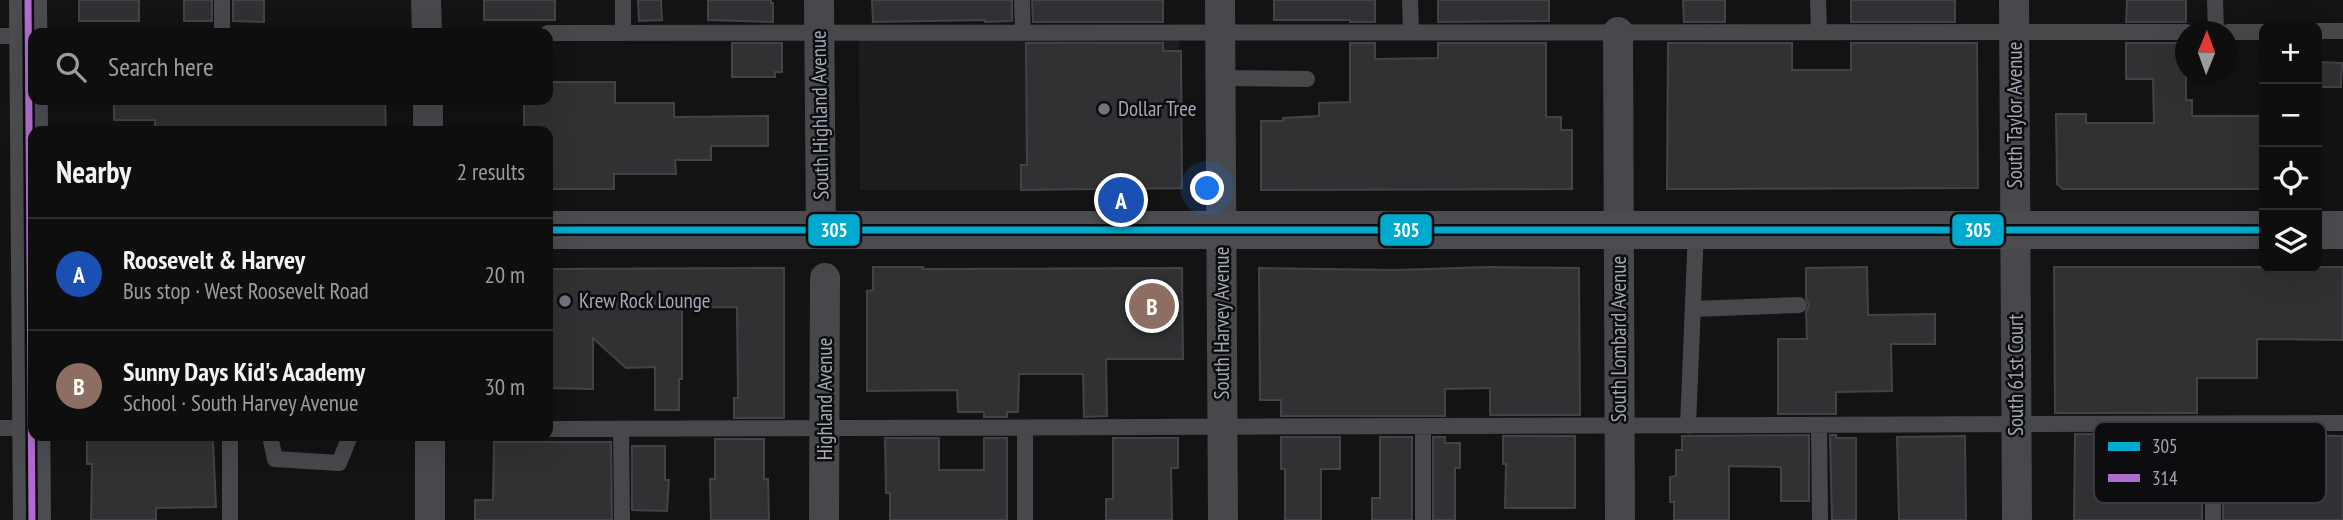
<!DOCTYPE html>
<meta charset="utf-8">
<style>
:root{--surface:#0e0e0e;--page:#1c1c1c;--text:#f1f3f6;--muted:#9b9c9e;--line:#2e2e2e;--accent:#70747d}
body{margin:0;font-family:"PT Sans Narrow",sans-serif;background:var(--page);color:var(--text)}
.controls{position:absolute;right:21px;top:21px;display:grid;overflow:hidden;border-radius:14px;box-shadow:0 7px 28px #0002}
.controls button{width:63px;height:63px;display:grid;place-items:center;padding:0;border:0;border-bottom:2px solid var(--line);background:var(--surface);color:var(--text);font:35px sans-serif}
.compass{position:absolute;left:2175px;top:21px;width:63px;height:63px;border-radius:50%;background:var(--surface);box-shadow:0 7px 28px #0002;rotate:1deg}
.you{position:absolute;left:1208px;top:189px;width:24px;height:24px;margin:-18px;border:5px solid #fff;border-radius:50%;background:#1a73e8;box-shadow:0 0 0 10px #1a73e833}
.badge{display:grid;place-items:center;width:46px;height:46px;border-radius:50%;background:var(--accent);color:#fff;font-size:23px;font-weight:700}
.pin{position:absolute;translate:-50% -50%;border:4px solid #fff;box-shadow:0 2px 7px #0006}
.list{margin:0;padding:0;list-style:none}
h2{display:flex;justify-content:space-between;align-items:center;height:91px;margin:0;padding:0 28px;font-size:30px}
h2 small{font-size:23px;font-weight:400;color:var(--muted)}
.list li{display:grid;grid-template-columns:46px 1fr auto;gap:21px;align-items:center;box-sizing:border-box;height:112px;padding:0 28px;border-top:2px solid var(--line)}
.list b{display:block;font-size:26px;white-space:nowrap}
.list p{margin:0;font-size:23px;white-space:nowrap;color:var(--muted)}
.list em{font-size:23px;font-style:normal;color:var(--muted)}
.icon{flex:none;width:38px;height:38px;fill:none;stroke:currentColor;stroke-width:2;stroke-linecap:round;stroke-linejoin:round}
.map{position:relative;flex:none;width:2343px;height:520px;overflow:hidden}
.search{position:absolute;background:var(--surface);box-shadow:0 7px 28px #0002;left:28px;top:28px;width:525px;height:77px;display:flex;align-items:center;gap:18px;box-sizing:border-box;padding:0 24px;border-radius:14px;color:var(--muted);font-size:26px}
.panel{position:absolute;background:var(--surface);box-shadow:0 7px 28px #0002;left:28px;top:126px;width:525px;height:315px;border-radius:14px}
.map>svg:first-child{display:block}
.built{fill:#1d1d1f}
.building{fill:#313133;stroke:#414347;stroke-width:2}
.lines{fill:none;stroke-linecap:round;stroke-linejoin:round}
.lane{stroke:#47484c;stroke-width:16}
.street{stroke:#47484c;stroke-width:30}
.secondary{stroke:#4b4c50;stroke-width:38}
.bus-1-casing{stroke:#0d0d0f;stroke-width:12}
.bus-2-casing{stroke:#0d0d0f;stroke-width:12}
.bus-1{stroke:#00a9ce;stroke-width:7}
.bus-2{stroke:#b06ccc;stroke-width:7}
.poi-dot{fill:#70747d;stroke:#0d0d0f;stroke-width:2.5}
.labels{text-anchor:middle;stroke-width:5;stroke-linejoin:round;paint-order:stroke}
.poi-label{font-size:21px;fill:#a2a8b6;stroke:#0d0d0f;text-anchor:start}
.street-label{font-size:21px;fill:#a2a8b6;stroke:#0d0d0f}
.key{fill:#0d0d0f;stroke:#3a3c41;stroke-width:2}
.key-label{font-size:19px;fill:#a2a8b6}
.line-badge{stroke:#0d0d0f;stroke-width:2.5}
.badge-label{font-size:19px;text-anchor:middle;font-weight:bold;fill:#fff}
</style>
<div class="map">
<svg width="2343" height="520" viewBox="0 0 2343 520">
<rect width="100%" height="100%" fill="#131313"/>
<path class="built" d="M859 40 1179 41V190H860Z"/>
<path class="building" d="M79 0H139V21H79Z
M184 0H212V21H184Z
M233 0H264V22L233 21Z
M484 0H555V20H484Z
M638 0H661L662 20 639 21Z
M708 0H771V3H773V22L708 20Z
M872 0H1012V21L985 22V20L873 22Z
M1032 0H1163V22H1033Z
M1274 0H1375V22H1350V20H1274Z
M1438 0H1549V21L1438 22Z
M1683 0H1725V22H1684Z
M1851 0H1955V22H1851Z
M2127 0H2186V22H2126Z
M732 43H782V72H775V77H732Z
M1026 43H1163V51H1181L1182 188 1021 190V165H1027Z
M1350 43H1375V59L1438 58V43H1546V117H1561V130H1572V189L1261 190V121H1283V118L1319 116V103L1350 102Z
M1668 43H1792V70H1851V43H1977L1978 188 1667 189Z
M2126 43H2186V100H2192V116H2264V189H2063L2057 184 2056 114H2086V123H2154L2153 79H2126Z
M2317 62 2342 63 2341 87H2317Z
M548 82H615V103H674V117L768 116V146H711V160H675L676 174H614V189H548V131H524V100H548Z
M114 100H385L386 131H155V120H114Z
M873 267H923V269L1182 268 1183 359H1106L1107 416 1084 417 1083 374H1019L1018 412H1007V417H984V412H958L957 390 867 391V291L873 290Z
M1489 267 1579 268 1580 415H1490V388L1445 389V416H1281V400H1260L1259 268 1396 270Z
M1867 267 1868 315 1935 314V344H1891L1892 391 1836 392V414H1778V339H1807L1806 312 1809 305 1806 298V268Z
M2054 267H2343V340L2257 339V378H2197V413H2055Z
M784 268V418H734V398H738L737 307 682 308V379H679V410H655V367L626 368 593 338V389L548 388V269Z
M2075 434 2202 435V520H2074Z
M1809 435V501H1781V467L1729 466V520H1674V502H1670V477L1676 476V450H1682V436Z
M1830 435H1836V438H1856V520H1832Z
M2223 435 2343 436V520H2223Z
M87 436 158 437V440H213L216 507 156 508V520H91L92 464H87Z
M1503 436H1575V508H1505L1506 464H1503Z
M1965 436 1966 520H1899L1897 437Z
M1281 437H1340V469H1321V520H1285V469H1281Z
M1380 437H1412V520H1372V498H1380Z
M1433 437H1445V443H1460V468H1455V520H1433Z
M885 438H939V470H984V438H1007V520H890V493H886Z
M1113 438H1178V468H1171L1172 520H1106V499H1113Z
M715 439H764V479H768L769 520H711L710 479H715Z
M494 442H611L612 520H475V500H493Z
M632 446H665V480H669L667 511 632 510Z"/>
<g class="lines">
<path class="lane" d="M222 0V33
M623 0V33
M1022 0 1023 33
M1410 0 1411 32
M1818 0 1819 32
M2215 0 2216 32
M2317 31H2343
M2228 32H2264
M548 33 2186 32
M0 36H29
M1221 78 1307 79
M1693 309 1799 305
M2213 424V520
M1819 425 1820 520
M1688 426 1696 230
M1423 427V520
M0 428H33
M1025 428V520
M548 429 2343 423
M621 429 622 520
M270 436 275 459 339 463 350 436
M230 520V436"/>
<path class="street" d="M426 0 427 33
M819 0 821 231
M1220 0 1223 520
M2014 0 2017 520
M1618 32 1620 520
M428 100V131
M430 436V520
M824 520 825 278"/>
<path class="secondary" d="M28 0 32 520
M548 230H2264
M2317 230H2343"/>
<defs>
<path id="bus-1" d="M548 230H2264"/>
<path id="bus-2" d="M28 0 32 520"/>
</defs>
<use href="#bus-1" class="bus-1-casing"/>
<use href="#bus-2" class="bus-2-casing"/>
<use href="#bus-1" class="bus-1"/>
<use href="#bus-2" class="bus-2"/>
</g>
<g class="poi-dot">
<circle cx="1104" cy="109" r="7"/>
<circle cx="565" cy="301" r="7"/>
</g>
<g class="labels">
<g class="poi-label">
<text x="1118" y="116">Dollar Tree</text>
<text x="579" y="308">Krew Rock Lounge</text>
</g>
<g class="street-label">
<text transform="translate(820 115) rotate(-91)" y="7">South Highland Avenue</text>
<text transform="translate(2015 115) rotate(-90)" y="7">South Taylor Avenue</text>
<text transform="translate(1222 323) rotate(-90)" y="7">South Harvey Avenue</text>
<text transform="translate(1619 339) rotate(-90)" y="7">South Lombard Avenue</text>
<text transform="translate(2016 375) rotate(-90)" y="7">South 61st Court</text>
<text transform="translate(825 399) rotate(-90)" y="7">Highland Avenue</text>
</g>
</g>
<rect x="2094" y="422" width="232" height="81" rx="10" class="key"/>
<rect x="2108" y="442" width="32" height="9" fill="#00a9ce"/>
<rect x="2108" y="474" width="32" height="8" fill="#b06ccc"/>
<g class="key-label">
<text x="2152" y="453">305</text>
<text x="2152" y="485">314</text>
</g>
<g class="line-badge">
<rect x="807" y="213" width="54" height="34" rx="7" fill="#00a9ce"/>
<rect x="1379" y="213" width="54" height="34" rx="7" fill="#00a9ce"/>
<rect x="1951" y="213" width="54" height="34" rx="7" fill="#00a9ce"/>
</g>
<g class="badge-label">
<text x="834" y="237">305</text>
<text x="1406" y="237">305</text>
<text x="1978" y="237">305</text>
</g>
</svg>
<div class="controls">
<button>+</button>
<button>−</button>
<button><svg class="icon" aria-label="locate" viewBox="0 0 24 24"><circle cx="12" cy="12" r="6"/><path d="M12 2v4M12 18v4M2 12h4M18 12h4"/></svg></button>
<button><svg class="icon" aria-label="layers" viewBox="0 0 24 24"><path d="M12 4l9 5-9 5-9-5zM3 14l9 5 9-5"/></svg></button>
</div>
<svg class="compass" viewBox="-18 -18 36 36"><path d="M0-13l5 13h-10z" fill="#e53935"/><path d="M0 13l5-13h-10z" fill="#9b9c9e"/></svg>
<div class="you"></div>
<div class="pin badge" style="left:1121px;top:200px;background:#1a4fb4">A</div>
<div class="pin badge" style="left:1152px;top:306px;background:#8d6e63">B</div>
<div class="search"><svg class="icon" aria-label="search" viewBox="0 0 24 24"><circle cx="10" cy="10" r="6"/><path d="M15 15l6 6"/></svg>Search here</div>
<section class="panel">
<h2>Nearby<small>2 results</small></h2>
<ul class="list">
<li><span class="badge" style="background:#1a4fb4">A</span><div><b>Roosevelt &amp; Harvey</b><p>Bus stop · West Roosevelt Road</p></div><em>20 m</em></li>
<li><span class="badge" style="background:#8d6e63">B</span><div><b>Sunny Days Kid's Academy</b><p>School · South Harvey Avenue</p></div><em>30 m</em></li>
</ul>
</section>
</div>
